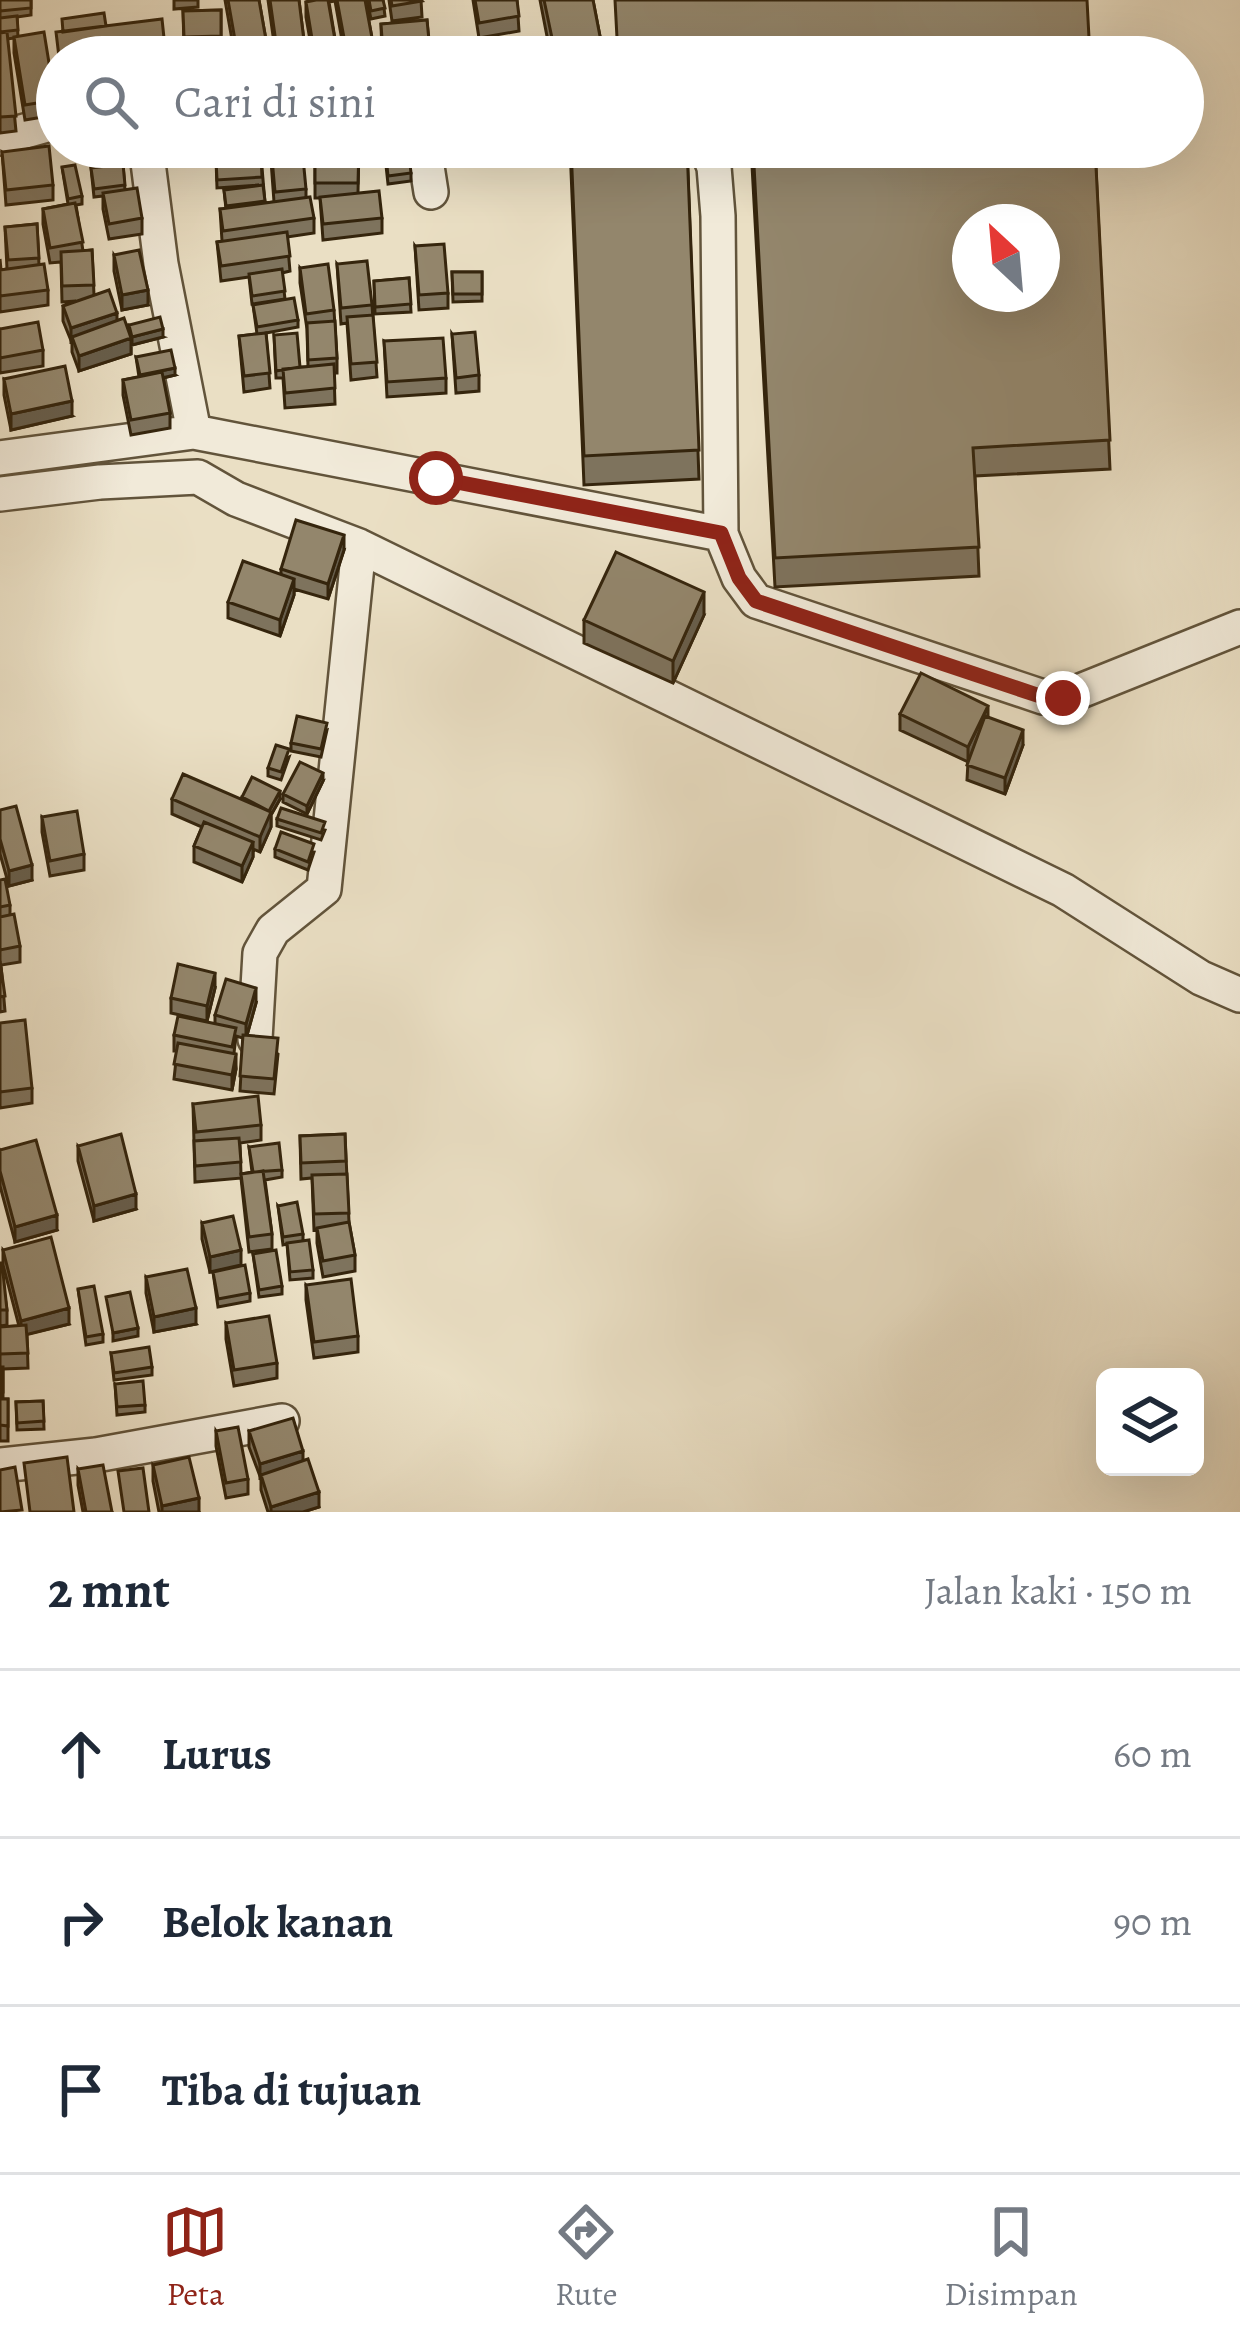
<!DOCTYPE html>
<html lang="id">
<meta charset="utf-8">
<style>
:root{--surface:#fff;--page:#f2f2f3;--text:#1f2937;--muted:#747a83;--line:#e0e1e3;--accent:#8f2418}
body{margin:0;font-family:Alegreya,serif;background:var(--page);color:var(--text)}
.controls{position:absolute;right:36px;bottom:36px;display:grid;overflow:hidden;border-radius:18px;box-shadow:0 12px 48px #0002}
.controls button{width:108px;height:108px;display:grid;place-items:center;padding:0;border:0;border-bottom:3px solid var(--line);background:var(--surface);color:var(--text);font:60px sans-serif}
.compass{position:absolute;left:952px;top:204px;width:108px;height:108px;border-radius:50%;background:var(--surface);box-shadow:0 12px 48px #0002;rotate:334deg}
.stop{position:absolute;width:36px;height:36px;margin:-27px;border:9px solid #8f2418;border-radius:50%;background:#fff}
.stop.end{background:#8f2418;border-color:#fff;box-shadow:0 3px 12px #0008}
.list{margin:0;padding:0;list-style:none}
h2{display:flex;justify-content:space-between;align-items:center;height:156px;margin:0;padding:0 48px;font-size:51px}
h2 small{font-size:39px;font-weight:400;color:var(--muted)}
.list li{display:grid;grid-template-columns:78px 1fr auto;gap:36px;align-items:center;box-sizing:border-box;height:168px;padding:0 48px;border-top:3px solid var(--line)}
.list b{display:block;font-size:45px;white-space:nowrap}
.list em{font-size:39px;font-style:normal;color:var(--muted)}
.icon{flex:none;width:66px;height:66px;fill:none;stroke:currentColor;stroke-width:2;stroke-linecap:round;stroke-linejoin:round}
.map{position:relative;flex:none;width:1240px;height:1512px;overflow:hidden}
.search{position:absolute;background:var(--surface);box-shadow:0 12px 48px #0002;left:36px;right:36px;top:36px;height:132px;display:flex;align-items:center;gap:30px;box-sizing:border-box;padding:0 42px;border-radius:66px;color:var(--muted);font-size:45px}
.sheet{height:660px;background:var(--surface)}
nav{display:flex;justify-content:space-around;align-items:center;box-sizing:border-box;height:168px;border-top:3px solid var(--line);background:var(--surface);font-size:33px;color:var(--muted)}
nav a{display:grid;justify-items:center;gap:6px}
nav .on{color:var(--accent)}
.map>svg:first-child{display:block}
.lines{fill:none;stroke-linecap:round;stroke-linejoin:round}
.minor-casing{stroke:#62543b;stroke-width:38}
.minor{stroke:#f1ead9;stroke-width:33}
.wall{fill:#7e735d;stroke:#35250d;stroke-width:3}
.shaded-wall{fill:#675e4c;stroke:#35250d;stroke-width:3}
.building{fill:#93866c;stroke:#35250d;stroke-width:3;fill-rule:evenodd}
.route{stroke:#8f2418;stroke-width:15}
</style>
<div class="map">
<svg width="1240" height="1512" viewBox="0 0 1240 1512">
<rect width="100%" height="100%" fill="#eadfc4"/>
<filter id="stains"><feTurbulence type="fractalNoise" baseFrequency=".00167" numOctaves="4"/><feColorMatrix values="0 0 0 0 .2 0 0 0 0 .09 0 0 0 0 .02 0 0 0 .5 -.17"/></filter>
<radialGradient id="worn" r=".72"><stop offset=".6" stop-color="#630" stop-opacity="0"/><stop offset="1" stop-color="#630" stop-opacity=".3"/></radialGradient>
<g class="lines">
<defs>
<path id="minor" d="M0 138 57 122
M146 147 161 264 194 432
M424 147 431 192
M706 147 714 167 718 216 721 534 739 578 756 601 1043 697 1063 698 1240 627
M0 458 194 432 721 534
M0 494 100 482 198 477 236 499 359 546 1063 890 1201 978 1240 995
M255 1039 260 953 273 930 324 889 359 546
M0 1465 96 1455 282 1421"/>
</defs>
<use href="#minor" class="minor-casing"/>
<use href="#minor" class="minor"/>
</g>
<path class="wall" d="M0 0H31V15L17 17 18 37 55 100V115L25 120 14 53V38L7 39 16 131 0 133Z
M174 0H198V7L174 9Z
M225 0H259L269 57H235Z
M268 0H299L306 57H276Z
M311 0H365L372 38V53L345 57 335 1 329 2 338 57H313L306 17V2Z
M367 0H383L385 16 371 19Z
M389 0H421L422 17 392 21Z
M473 0H517L519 31 479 38Z
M540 0H593L604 57H551Z
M221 10V43L184 45 183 11Z
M427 20 430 57H382L381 24Z
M77 147H117V150L79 156Z
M270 147 306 189V197L314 218V233L287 237 290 271 282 273 285 299 252 304 249 277 221 281 217 242 222 241 220 209H226L224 190 259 185 217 188 216 159 261 156 265 203 274 202Z
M303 147H359L358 193 382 218V233L323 240 320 198H315V153L305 155Z
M384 147 411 173V181L388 184Z
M570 147H687L699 479 584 485Z
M751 147H1095L1110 469 975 476 979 576 775 587Z
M2 152 53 185V200L6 205Z
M123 164 125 190 142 218V234L109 239 103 209V196L94 197 91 168Z
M62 167 82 196V204L76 205 83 251 92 250 94 295 129 332V325L163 337 132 345 131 340V354L79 371 72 352V343L63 321V306L76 301 62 302 61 262 50 263 43 224V209L68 204Z
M37 224 39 265 48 290V305L0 312V259L1 270 7 269 5 227Z
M415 246 448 293V308L419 310Z
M114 255 148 305 122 310 114 271Z
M337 264 372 305 377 377 351 380 347 323 341 324Z
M300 268 334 310 337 358V373H334L335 404 285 408 283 378H276L274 335 300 367H308L307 329 300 283Z
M452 272H482V301L453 302Z
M409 278 411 312 375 314 374 281Z
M253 305 298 320V327L266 333 270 388 244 392 239 336 257 334Z
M0 329 43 350V366L0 373Z
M452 334 479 375V391L456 393Z
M384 341 446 378V393L387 397Z
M136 357 175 375 163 378 170 413V428L131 435 123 395V380L139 377Z
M4 379 72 416 11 430 4 395Z
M344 550 328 599 294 589V595L280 636 228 618V602L281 575V569Z
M704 615 673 683 584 643V620Z
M900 714 988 718 1023 745 1005 794 967 780 968 762 900 730Z
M327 730 321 757 291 751V743Z
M289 757 281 780 268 776V768Z
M323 781 307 814 283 802V794Z
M242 797 280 799 271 815V827L260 852 253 849V857L242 882 194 862V846L202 827 172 814V799H242Z
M0 810 32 880 9 886 0 854Z
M42 817 84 854V870L50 876 42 832Z
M277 819 325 830 321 840 277 826Z
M275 849 314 852 308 870 275 857Z
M0 880 10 905V915L20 946V962L1 965 5 1011 0 1012Z
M215 988 207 1021 171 1013V998Z
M256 1003 247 1035 278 1054 274 1094 240 1091 243 1038 236 1036 234 1053 236 1069 232 1090 174 1079 177 1051H174V1035L215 1024V1015Z
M0 1023 32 1088V1103L0 1108Z
M193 1104 261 1125V1140L240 1143 241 1174 252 1172 249 1147 282 1170V1177L265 1180 272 1234V1249L249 1252 241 1178 195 1182Z
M345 1134 349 1222 355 1255V1271L323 1277 317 1243V1229L314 1230 312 1178 301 1179 300 1136Z
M78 1146 136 1209 94 1221 78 1161Z
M0 1150 57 1230 15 1242 0 1186Z
M278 1206 303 1234V1241L313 1270V1278L290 1280 287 1244 283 1245Z
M202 1223 241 1265 214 1271 250 1293V1301L218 1307 213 1272H210L202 1239Z
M3 1250 69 1324 27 1334 28 1368 3 1369V1399H8V1441H0V1327L19 1326 3 1265Z
M253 1254 282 1286V1294L259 1297Z
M0 1263 7 1310V1325L0 1326Z
M146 1277 196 1324 154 1332 146 1293Z
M306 1285 358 1336V1352L314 1358 306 1300Z
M78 1289 103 1334V1342L86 1345Z
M226 1323 277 1363V1378L234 1386 226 1339Z
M111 1353 152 1367V1375L114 1380Z
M115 1384 145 1405V1412L117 1415Z
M43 1401 44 1429 17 1430 16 1402Z
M216 1431 248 1479V1494L226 1498 216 1446Z
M249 1431 303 1461 319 1507 303 1512H268L261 1490V1479L249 1447Z
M153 1465 199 1512H159L153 1481Z
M78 1469 112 1512H83L78 1485Z"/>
<path class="shaded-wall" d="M148 290V305L122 310V295Z
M117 313V328L72 337 71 344V328Z
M163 329V337L132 345V337Z
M131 338V354L79 371V356Z
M175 368V375L140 383V375Z
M72 401V416L11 430V414Z
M344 535V550L328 599V584Z
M294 579V595L280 636V620Z
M704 592V615L673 683V661Z
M988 706V721L968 762V747Z
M1023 730V745L1005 794V778Z
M323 773V781L307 814V806Z
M280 791V799L271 815V827L260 852V837L269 811Z
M253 842V857L242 882V866Z
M32 865V880L9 886V871Z
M215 973V988L207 1021V1006Z
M256 988V1003L246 1039V1024Z
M236 1054V1069L232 1090V1075Z
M136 1194V1209L94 1221V1206Z
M57 1215V1230L15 1242V1227Z
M241 1250V1265L210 1272V1257Z
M69 1308V1324L21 1336V1321Z
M196 1308V1324L154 1332V1317Z
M138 1328V1336L113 1341V1333Z
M303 1451V1467L261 1475 260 1480V1464Z
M319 1492V1507L303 1512H271V1507Z
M199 1498V1512H162V1506Z"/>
<path class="building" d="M0 0H31V8L0 11Z
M228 0H259L269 57H238Z
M270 0H299L306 57H278Z
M316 0H328L338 57H315L306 2Z
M337 0H365L372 38 345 43Z
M369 0H383L385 8 371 11Z
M391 0H421L422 1 392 6Z
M475 0H517L519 16 479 23Z
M544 0H593L604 57H556Z
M615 0H1087L1090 57H618Z
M221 10V36L184 37 183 11Z
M104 13 106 26 63 32 62 19Z
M17 16 18 30 0 32V18Z
M162 19 166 57H59L56 32Z
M427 20 430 50 383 53 381 24Z
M7 32 16 116 0 117V33Z
M44 32 55 100 25 105 14 37Z
M49 146 53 185 6 190 2 152Z
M271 147H302L306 189 275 192Z
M315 147H359L358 183H315Z
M385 147H408L411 173 388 176Z
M571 147H687L699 450 584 456Z
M753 147H1095L1110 440 973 448 979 547 775 558ZM970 222H1042V294H970Z
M261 156 262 177 217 180 216 159Z
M123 164 125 185 94 189 91 168Z
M75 165 82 196 68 199 62 167Z
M263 185 265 201 226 206 224 190Z
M137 188 142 218 109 224 103 193Z
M379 191 382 218 323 224 320 197Z
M310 197 314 218 223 231 220 209Z
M75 203 83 242 50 248 43 209Z
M37 224 39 258 8 260 5 227Z
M287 232 290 256 221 266 217 242Z
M444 244 448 293 419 295 415 246Z
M92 250 94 285 62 286 61 252Z
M139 250 148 290 122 295 114 255Z
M367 261 372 305 341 308 337 264Z
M44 264 48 290 0 296V270Z
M328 264 334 310 306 314 300 268Z
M282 269 285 291 252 296 249 274Z
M452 272H482V294H453Z
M409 278 411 304 375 307 374 281Z
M109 290 117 313 71 328 63 306Z
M294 298 298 320 257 327 253 305Z
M373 315 377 362 351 364 347 317Z
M160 317 163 329 132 337 129 325Z
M124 318 131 338 79 356 72 337Z
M335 321 337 358 308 360 307 323Z
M38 322 43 350 0 358V329Z
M475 332 479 375 456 378 452 334Z
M266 333 270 373 244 376 239 336Z
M297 333 300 367 276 371 274 335Z
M443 338 446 378 387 382 384 341Z
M171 350 175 368 140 375 136 357Z
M334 364 335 388 285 393 283 369Z
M65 366 72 401 11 414 4 379Z
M162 372 170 413 131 420 123 380Z
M296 520 344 535 328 584 281 569Z
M616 552 704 592 673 661 584 620Z
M243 561 294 579 280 620 228 602Z
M921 673 988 706 968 747 900 714Z
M297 716 327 723 321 749 291 743Z
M985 716 1023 730 1005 778 967 765Z
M276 745 289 749 281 772 268 768Z
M300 762 323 773 307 806 283 794Z
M183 774 271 812 260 837 172 799Z
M252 777 280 791 269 811 242 797Z
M16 806 32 865 9 871 0 839V810Z
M281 808 325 822 321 833 277 819Z
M77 811 84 854 50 861 42 817Z
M204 822 253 842 242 866 194 846Z
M281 832 314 844 308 862 275 849Z
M5 879 10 905 0 907V880Z
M14 914 20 946 0 950V917Z
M0 961 5 996 0 997Z
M178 964 215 973 207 1006 171 998Z
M226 979 256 988 246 1024 215 1015Z
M178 1016 236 1028 232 1047 174 1035Z
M25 1020 32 1088 0 1092V1023Z
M243 1035 278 1038 274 1079 240 1076Z
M178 1043 236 1054 232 1075 174 1064Z
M258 1096 261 1125 196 1132 193 1104Z
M121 1134 136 1194 94 1206 78 1146Z
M345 1134 346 1161 301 1163 300 1136Z
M239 1138 241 1162 195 1166 194 1141Z
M36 1140 57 1215 15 1227 0 1171V1150Z
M279 1143 282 1170 253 1172 249 1147Z
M263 1171 272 1234 249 1237 241 1174Z
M347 1174 349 1213 314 1214 312 1175Z
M297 1202 303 1234 283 1237 278 1206Z
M233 1216 241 1250 210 1257 202 1223Z
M349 1222 355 1255 323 1261 317 1228Z
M51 1237 69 1308 21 1321 3 1250Z
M309 1240 313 1270 290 1272 287 1243Z
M276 1250 282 1286 259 1290 253 1254Z
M0 1263H2L7 1310H0Z
M245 1265 250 1293 218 1299 213 1272Z
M187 1269 196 1308 154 1317 146 1277Z
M351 1279 358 1336 314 1342 306 1285Z
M94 1286 103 1334 86 1337 78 1289Z
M130 1292 138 1328 113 1333 106 1297Z
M269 1316 277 1363 234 1370 226 1323Z
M26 1325 28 1353 0 1354V1327Z
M149 1347 152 1367 114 1373 111 1353Z
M0 1367H3V1392H0Z
M143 1381 145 1405 117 1407 115 1384Z
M0 1399H8V1426L0 1425Z
M43 1401 44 1421 17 1423 16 1402Z
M293 1418 303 1451 260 1464 249 1431Z
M238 1427 248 1479 226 1483 216 1431Z
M67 1457 74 1512H30L24 1463Z
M189 1457 199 1498 162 1506 153 1465Z
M308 1459 319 1492 271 1507 261 1475Z
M103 1465 112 1512H86L78 1469Z
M15 1467 22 1510 0 1512V1470Z
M143 1468 149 1512H124L118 1471Z"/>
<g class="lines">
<path class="route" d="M436 478 721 533 739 578 756 601 1043 697 1063 698"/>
</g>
<rect width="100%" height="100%" filter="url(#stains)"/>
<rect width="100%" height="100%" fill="url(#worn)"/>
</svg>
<div class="controls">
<button><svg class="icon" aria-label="layers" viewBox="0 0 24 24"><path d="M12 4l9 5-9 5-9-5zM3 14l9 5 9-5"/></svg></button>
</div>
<svg class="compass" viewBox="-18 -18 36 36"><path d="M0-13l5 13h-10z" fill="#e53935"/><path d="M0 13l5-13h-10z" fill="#747a83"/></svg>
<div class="stop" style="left:436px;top:478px"></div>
<div class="stop end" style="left:1063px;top:698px"></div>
<div class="search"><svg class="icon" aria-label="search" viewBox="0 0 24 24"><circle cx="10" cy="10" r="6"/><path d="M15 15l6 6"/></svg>Cari di sini</div>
</div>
<section class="sheet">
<h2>2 mnt<small>Jalan kaki · 150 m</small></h2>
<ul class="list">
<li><svg class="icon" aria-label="ahead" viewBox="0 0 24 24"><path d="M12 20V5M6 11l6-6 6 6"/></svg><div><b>Lurus</b></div><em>60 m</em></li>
<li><svg class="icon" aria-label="right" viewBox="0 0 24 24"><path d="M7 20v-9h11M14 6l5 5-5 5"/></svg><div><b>Belok kanan</b></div><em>90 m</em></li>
<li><svg class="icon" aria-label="arrive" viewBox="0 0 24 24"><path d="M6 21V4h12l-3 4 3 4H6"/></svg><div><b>Tiba di tujuan</b></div></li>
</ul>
</section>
<nav>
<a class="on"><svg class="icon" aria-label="map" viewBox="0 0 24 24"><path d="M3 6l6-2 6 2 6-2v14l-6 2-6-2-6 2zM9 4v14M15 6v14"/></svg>Peta</a>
<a><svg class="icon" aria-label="directions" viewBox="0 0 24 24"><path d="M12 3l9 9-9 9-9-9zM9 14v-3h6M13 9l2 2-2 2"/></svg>Rute</a>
<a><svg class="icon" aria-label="saved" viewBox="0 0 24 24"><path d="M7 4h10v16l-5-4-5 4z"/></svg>Disimpan</a>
</nav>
